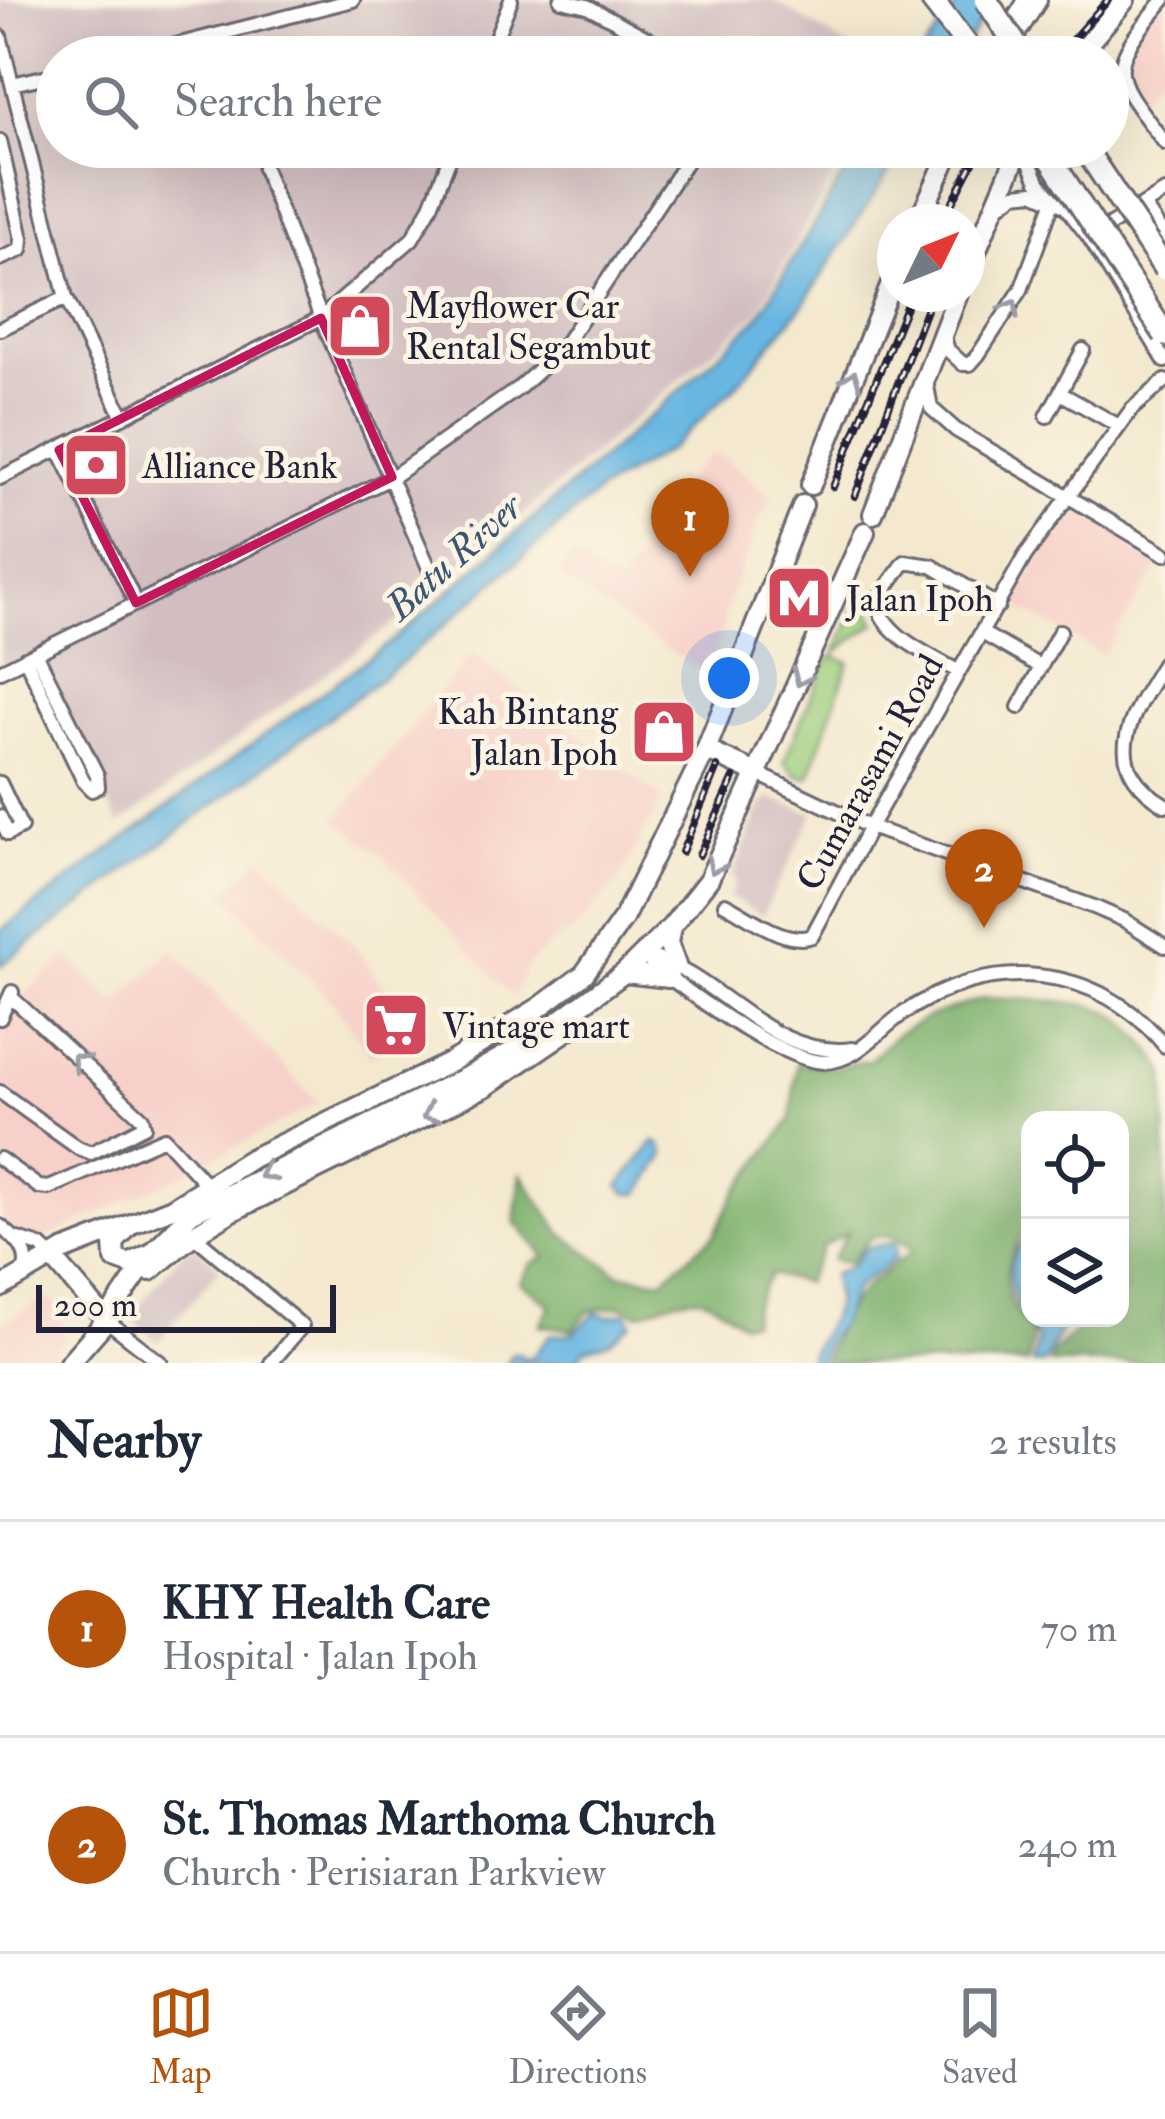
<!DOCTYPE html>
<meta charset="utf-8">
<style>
:root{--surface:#fff;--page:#f2f2f3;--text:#1f2937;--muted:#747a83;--line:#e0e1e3;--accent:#b45309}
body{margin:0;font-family:"IM FELL Double Pica",serif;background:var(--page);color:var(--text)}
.controls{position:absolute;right:36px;bottom:36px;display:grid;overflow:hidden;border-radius:24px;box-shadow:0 12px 48px #0002}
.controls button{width:108px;height:108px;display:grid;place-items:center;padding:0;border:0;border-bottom:3px solid var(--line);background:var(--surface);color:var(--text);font:60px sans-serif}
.compass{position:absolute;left:877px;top:204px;width:108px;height:108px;border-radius:50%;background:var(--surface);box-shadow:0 12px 48px #0002;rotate:47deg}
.scale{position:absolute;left:36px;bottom:30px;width:300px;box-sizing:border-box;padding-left:12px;border:6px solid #22223b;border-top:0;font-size:33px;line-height:42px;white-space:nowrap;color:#22223b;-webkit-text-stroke:9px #fcf5e5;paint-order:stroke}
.you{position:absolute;left:729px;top:678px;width:42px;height:42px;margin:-30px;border:9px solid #fff;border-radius:50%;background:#1a73e8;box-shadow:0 0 0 18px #1a73e833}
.badge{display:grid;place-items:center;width:78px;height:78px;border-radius:50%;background:var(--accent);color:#fff;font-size:39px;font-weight:700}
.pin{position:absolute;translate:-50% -99px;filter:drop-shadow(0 3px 6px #0008)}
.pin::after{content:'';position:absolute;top:63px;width:42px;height:36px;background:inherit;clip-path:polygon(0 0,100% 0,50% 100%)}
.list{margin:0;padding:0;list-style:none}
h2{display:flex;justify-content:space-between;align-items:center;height:156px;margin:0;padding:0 48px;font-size:51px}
h2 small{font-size:39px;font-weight:400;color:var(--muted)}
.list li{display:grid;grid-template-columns:78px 1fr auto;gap:36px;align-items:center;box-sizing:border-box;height:216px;padding:0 48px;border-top:3px solid var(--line)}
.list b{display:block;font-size:45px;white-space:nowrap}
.list p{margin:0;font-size:39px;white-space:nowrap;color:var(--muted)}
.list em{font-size:39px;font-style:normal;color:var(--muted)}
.icon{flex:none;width:66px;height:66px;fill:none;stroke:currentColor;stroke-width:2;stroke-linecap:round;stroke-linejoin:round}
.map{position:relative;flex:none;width:1165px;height:1363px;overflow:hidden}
.search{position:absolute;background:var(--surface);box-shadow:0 12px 48px #0002;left:36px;right:36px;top:36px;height:132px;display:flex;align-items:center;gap:30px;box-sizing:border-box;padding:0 42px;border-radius:66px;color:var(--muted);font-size:45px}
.sheet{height:588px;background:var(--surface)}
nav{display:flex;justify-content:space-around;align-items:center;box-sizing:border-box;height:168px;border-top:3px solid var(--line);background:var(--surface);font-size:33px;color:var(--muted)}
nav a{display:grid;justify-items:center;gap:6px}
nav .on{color:var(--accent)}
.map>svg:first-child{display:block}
.built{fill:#f7d0c9}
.industrial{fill:#d2bec1}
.green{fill:#9fd080;stroke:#60795e;stroke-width:3}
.forest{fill:#7fb26e;stroke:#506a54;stroke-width:3}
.water{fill:#67b7e2;stroke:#446c8e;stroke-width:3}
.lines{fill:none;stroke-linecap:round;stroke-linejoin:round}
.minor-casing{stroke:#6c686f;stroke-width:18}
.primary-casing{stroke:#6c686f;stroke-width:24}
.motorway-casing{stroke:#6c686f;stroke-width:27}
.minor{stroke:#fff;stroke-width:12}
.primary{stroke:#fff;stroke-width:18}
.motorway{stroke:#fff;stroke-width:21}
.rail-casing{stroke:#22223b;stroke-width:8}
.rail{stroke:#fcf5e5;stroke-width:3;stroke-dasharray:9;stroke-linecap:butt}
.motorway-bridge-casing{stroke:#6c686f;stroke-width:27;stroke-linecap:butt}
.motorway-bridge{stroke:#fff;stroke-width:21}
.oneway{stroke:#9c9ca7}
.marked{fill:none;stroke:#c2185b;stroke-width:9;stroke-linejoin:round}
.labels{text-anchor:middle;stroke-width:10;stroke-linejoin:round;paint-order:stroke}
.poi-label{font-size:36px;fill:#22223b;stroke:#fcf5e5;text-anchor:start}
.street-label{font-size:36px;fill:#22223b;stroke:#fcf5e5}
.water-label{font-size:39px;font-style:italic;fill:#3a5675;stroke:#fcf5e5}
</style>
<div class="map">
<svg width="1165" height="1363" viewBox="0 0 1165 1363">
<rect width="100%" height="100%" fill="#fcf5e5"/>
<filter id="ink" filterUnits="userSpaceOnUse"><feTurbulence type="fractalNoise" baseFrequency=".00833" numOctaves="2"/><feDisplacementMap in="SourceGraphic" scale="24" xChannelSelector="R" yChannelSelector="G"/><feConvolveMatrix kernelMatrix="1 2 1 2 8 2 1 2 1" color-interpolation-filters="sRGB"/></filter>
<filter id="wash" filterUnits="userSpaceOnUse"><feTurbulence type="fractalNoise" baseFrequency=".004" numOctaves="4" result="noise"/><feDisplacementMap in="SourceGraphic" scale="48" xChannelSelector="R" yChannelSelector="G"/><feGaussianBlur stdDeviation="2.7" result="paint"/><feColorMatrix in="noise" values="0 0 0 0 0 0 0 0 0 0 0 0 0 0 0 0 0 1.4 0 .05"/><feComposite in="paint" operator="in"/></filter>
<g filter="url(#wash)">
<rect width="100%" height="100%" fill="#f4e9cf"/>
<path class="built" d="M1162 0H1165V68L1138 100 1126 85 1122 47Z
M707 456H723L773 498 761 516 730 599 711 674 691 665 558 576 572 556 620 586 687 479Z
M1074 506 1162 561 1103 655 1012 603Z
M473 653 662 798 621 877 574 932 552 942 527 966 513 998 381 854 335 820Z
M261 857 356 948 413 1029 371 1057 334 1003 224 894Z
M173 950 318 1103 180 1176 38 1241 18 1234 0 1220V1028L20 999 67 955 116 1003Z
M47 1298 59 1307 65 1340 47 1363H0V1324Z"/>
<path class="industrial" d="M0 0H773L865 57H57V147H849L757 313 412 610 119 825 39 664 0 675Z
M770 798 814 813 762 916 730 897 736 882 733 875 761 806Z
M194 1245 220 1268 158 1342 135 1321 136 1310 180 1254Z"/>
<path class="green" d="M856 607 870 612 876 623 836 652Z
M834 656 849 662 809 777 797 775 784 762 825 664Z"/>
<path class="forest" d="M984 998C1020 1000 1074 998 1107 1011 1126 1018 1155 1054 1165 1072V1363H1050L1053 1353 1091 1318H1120V1294L1126 1289 1120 1276V1120H1030V1231L1023 1233C996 1278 1004 1296 1033 1337L1027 1363H825C841 1301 864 1286 913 1251L892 1236 871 1237 849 1263 832 1260 848 1232 823 1246 805 1283 770 1274 754 1305 752 1321 741 1323C695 1285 691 1295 638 1314L620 1306 588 1311 573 1330 540 1325 551 1305 520 1282 531 1264 545 1257 515 1222 521 1174 562 1234 619 1274 662 1280 714 1235 735 1194 791 1120 797 1063 831 1068 870 1060 897 1034 929 1017Z"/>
<path class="water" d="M961 0H994L959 57H919Z
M860 147H905L800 309 733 389 670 449 598 492 400 664 0 966V931L396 638 679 391 758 318Z
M654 1142 660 1144 665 1155 639 1194H628L619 1186Z
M1030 1236 1026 1270 1030 1275V1318H1085L1063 1325 1045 1363H1032L1038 1339C1016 1307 992 1267 1030 1236Z
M895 1242V1259L855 1288 840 1324 828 1339 820 1363H808C813 1341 830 1327 835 1306 837 1296 833 1286 832 1275L851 1266 866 1248Z
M595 1313 609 1316 626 1313 632 1323 611 1341 585 1349 576 1363H506L513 1353 520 1354 523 1359 533 1356 550 1335 573 1334Z"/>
</g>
<g filter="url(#ink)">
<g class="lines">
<defs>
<path id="minor" d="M561 0 587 6 682 57
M1164 0C1104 71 1111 72 1165 143
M1004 34 1025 0
M0 36 66 298 123 417
M129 57 353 0
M488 57 511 0
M12 84 57 74
M0 141 22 239 21 250 0 259
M1023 147 1038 181 1053 199
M264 168 321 318 429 568
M1144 206 1165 237
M995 209 1015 194 1033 192 1065 206 1089 237 1165 361
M1094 235 1165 192
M0 329 66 298
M943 334 948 350 963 364H970L978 355 1021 290 1054 200
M927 386 931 408 956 430 1165 554
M1060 393 1119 426
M1047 416 1083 350
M59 450 136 603
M0 478 321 318 412 239 430 208 454 147
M982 633 1041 667
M25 658 84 782 92 790 98 787 97 775 36 653
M1165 661C1132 715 1096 763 1165 805
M0 671 392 477 519 388 561 350 696 147
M959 672C931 655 881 636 877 600L905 562 932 566 998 606
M1019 707 1060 631
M758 774 870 827 1094 907 1124 920 1165 946
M0 783 21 827 8 834
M0 817 8 834
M725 904C749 916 785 946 812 936L870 827 1025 556 1132 409 1165 381
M643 955C674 985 781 1061 824 1062 855 1062 877 1032 901 1015 986 954 1098 962 1165 1046
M648 956C721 976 770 1060 853 1049
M0 1018 12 992
M0 1092 78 1148 91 1153 144 1126 142 1118 11 997
M0 1159 39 1187 49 1188 164 1138 207 1185
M0 1226C15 1238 32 1251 24 1272
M193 1235 302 1326 271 1363
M18 1239 40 1246 52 1257
M106 1320 161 1363"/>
<path id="primary" d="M1000 57 1037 0
M1077 57 1125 0
M918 222 952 147
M967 273 1020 147
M811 485 895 274
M873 514 958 294
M706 750 758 774
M671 927 668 943 676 965
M624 973 669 978
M128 1227 114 1243 115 1259 129 1264 147 1255
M52 1257 106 1320
M150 1271 193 1235 229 1213 485 1087 581 1021
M0 1288 63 1251 172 1208 252 1158 449 1063 540 1007 584 974 623 919 706 750 803 505
M106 1320 152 1253 191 1213 474 1073 536 1038 624 973 671 927 709 879 865 532
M69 1363 112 1314"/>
<path id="motorway" d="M932 0 976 57"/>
</defs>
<use href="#minor" class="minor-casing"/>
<use href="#primary" class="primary-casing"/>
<use href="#motorway" class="motorway-casing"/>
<use href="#minor" class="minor"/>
<use href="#primary" class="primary"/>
<use href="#motorway" class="motorway"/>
<defs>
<path id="rail" d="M1057 57 1108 0
M942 222 981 147
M833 487 911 294
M855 496 932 294
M682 852 717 767
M699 855 734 778"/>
</defs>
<use href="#rail" class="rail-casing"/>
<use href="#rail" class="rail"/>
<defs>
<path id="motorway-bridge" d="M986 0 1024 57
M1043 147 1165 335
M1084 147 1165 269"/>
</defs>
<use href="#motorway-bridge" class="motorway-bridge-casing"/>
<use href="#motorway-bridge" class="motorway-bridge"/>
</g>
<defs><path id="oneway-chevron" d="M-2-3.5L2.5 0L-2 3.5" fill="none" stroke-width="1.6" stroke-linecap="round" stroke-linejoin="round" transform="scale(3)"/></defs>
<g class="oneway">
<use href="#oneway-chevron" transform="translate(1011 308) rotate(-61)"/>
<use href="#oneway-chevron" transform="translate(852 379) rotate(-69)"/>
<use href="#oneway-chevron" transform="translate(801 678) rotate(114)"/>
<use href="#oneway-chevron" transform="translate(715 866) rotate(117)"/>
<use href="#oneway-chevron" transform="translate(79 1061) rotate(-138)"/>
<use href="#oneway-chevron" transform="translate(430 1114) rotate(154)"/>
<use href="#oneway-chevron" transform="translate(267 1173) rotate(154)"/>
</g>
</g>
<path class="marked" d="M321 318 392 477 136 603 59 450Z"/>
<defs>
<symbol id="shop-square" viewBox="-11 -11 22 22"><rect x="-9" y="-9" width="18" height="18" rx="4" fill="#d1495b" stroke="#fcf5e5"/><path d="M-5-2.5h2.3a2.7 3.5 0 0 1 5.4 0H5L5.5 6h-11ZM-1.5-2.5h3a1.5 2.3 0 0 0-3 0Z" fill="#fff"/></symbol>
<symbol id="bank-square" viewBox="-11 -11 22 22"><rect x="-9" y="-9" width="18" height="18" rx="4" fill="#d1495b" stroke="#fcf5e5"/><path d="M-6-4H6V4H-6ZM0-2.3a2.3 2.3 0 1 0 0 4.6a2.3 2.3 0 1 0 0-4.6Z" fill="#fff"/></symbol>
<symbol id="metro-square" viewBox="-11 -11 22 22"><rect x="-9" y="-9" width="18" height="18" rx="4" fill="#d1495b" stroke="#fcf5e5"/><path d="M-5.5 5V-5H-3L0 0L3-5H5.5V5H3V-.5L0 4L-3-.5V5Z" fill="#fff"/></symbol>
<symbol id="supermarket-square" viewBox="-11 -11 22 22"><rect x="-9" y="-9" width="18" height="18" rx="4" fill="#d1495b" stroke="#fcf5e5"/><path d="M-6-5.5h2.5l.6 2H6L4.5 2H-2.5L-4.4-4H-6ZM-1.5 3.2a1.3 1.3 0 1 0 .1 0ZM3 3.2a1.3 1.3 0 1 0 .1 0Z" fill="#fff"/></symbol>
</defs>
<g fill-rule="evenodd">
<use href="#shop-square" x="322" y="288" width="76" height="76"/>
<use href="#bank-square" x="58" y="427" width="76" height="76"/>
<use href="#metro-square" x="761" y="560" width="76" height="76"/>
<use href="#shop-square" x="626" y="694" width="76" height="76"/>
<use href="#supermarket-square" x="358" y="987" width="76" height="76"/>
</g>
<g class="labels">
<g class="poi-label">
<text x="406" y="318">Mayflower Car<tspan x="406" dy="41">Rental Segambut</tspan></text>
<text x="142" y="478">Alliance Bank</text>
<text x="846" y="611">Jalan Ipoh</text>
<text x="618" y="724" text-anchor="end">Kah Bintang<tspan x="618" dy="41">Jalan Ipoh</tspan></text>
<text x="442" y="1038">Vintage mart</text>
</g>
<g class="street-label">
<text transform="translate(869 772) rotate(-61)" y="13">Cumarasami Road</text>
</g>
<g class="water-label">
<text transform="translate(453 556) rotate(-42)" y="14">Batu River</text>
</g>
</g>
</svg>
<div class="controls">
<button><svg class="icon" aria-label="locate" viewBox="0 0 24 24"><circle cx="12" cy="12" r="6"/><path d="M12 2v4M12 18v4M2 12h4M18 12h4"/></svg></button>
<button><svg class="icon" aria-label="layers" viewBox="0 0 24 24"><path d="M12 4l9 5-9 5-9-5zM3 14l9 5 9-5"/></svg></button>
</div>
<svg class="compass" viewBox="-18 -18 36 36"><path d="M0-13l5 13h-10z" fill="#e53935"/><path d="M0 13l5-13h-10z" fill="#747a83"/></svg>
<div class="scale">200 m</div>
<div class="you"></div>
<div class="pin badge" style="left:690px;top:577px">1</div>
<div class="pin badge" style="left:984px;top:928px">2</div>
<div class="search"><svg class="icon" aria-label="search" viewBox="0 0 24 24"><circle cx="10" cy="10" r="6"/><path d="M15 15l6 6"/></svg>Search here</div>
</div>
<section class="sheet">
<h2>Nearby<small>2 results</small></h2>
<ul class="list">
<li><span class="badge">1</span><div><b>KHY Health Care</b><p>Hospital · Jalan Ipoh</p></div><em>70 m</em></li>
<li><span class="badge">2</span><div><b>St. Thomas Marthoma Church</b><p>Church · Perisiaran Parkview</p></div><em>240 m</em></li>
</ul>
</section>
<nav>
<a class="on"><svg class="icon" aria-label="map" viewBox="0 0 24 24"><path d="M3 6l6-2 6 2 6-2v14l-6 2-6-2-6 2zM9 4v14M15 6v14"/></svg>Map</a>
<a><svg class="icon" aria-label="directions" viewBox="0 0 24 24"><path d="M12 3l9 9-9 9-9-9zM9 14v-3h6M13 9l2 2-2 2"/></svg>Directions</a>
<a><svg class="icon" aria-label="saved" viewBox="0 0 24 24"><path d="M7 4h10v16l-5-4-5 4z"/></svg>Saved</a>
</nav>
